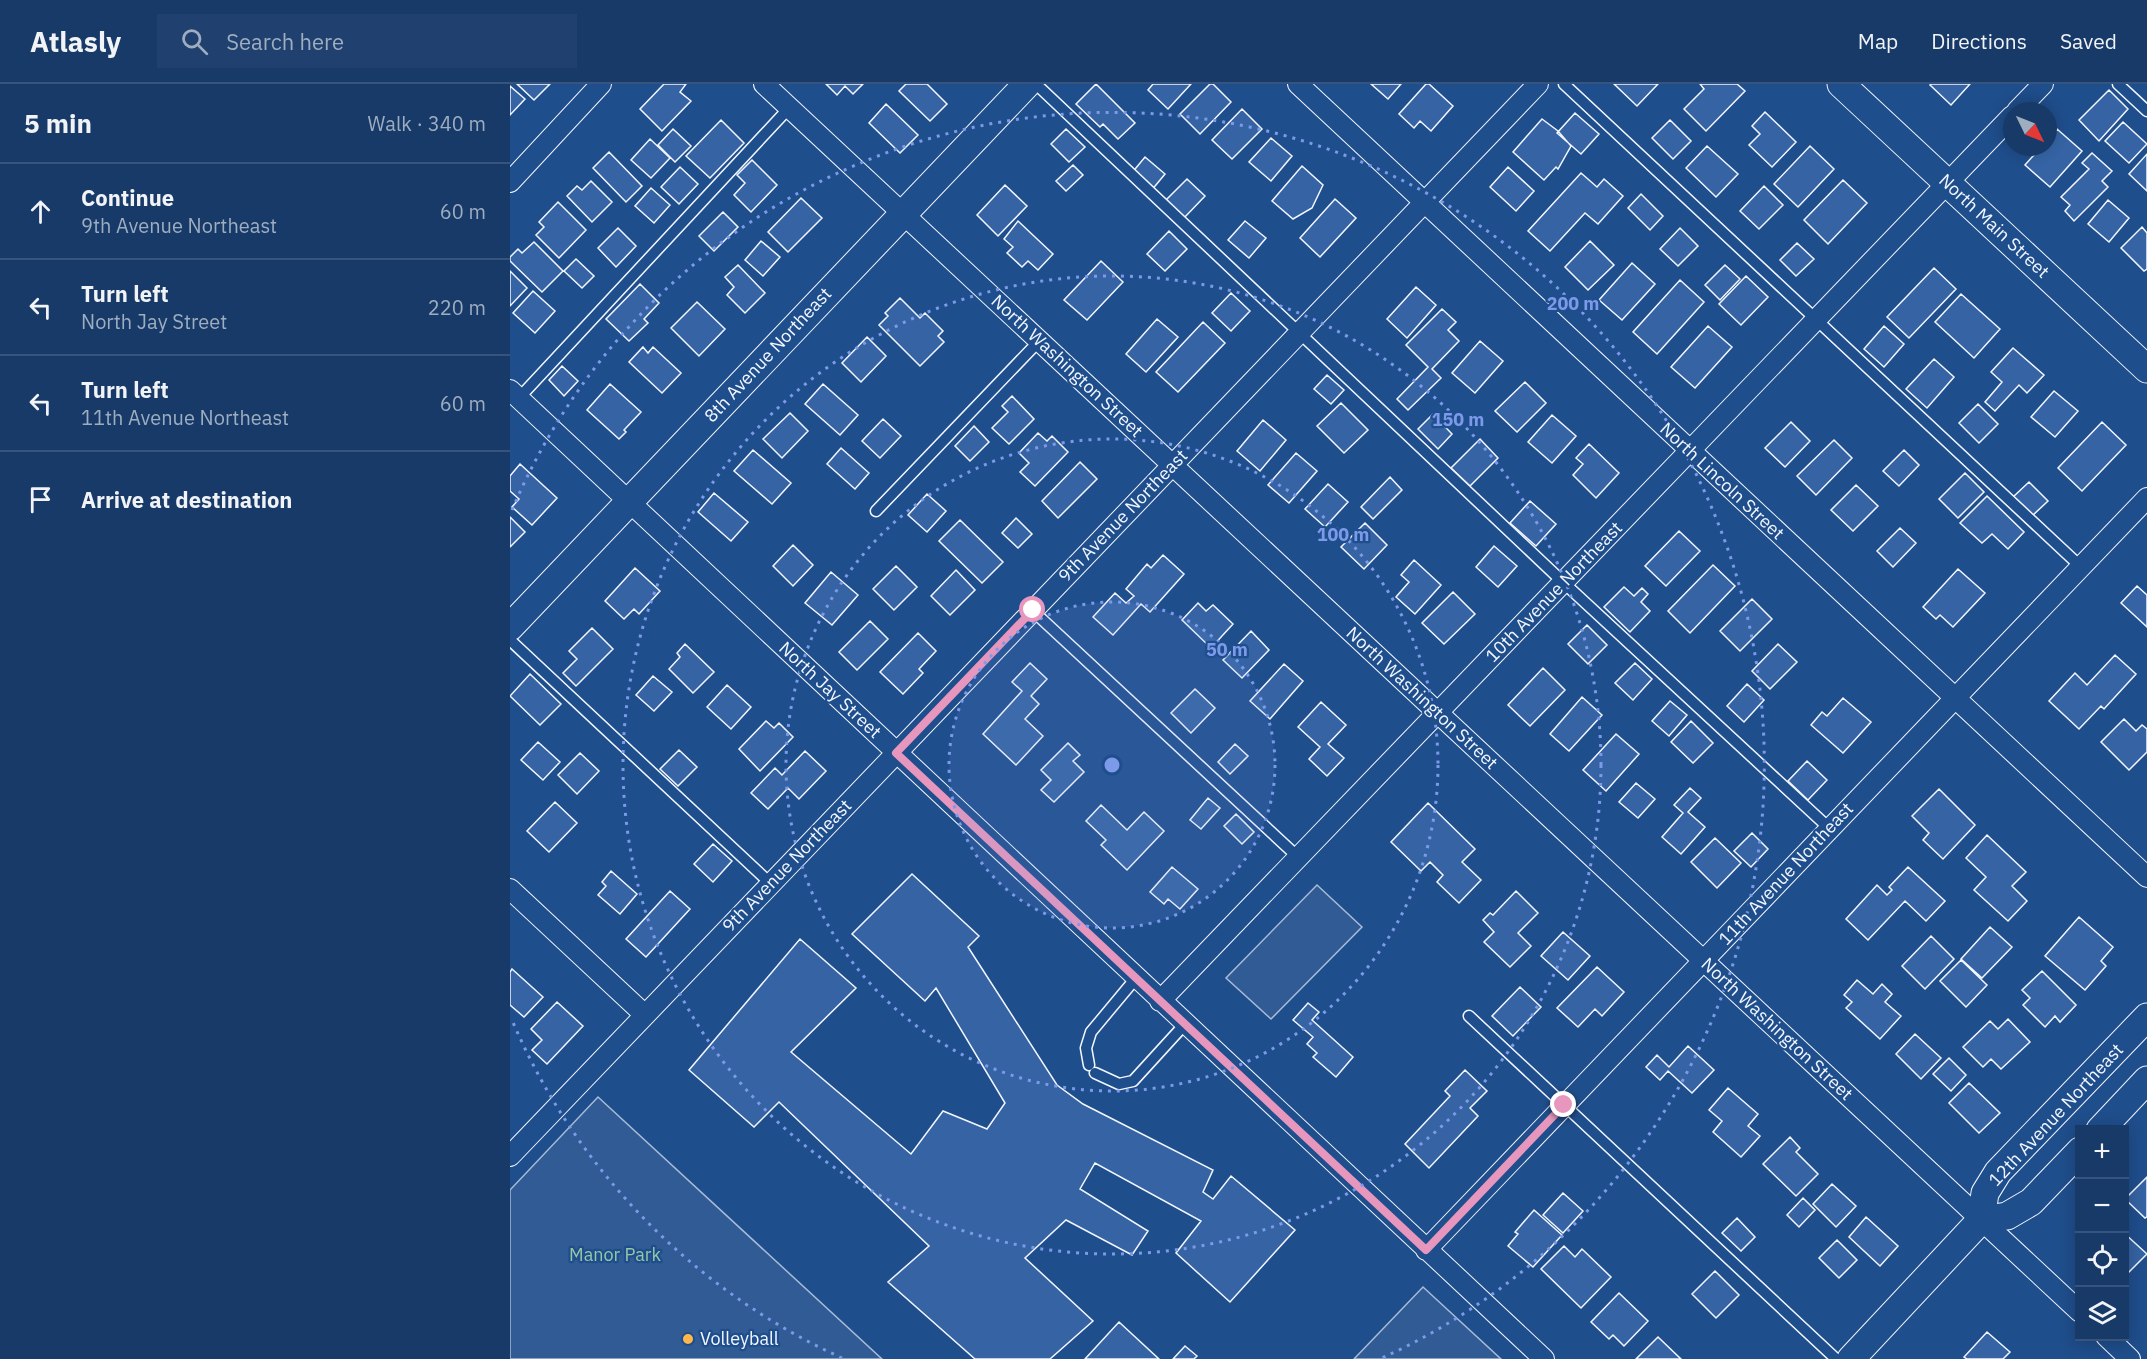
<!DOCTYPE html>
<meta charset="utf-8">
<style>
:root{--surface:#173a69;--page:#20416f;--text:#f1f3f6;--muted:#9eadc0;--line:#36547d}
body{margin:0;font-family:"IBM Plex Sans",sans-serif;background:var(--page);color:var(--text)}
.controls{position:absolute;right:18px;bottom:18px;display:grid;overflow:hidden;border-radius:0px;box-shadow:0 3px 15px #0003}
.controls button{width:54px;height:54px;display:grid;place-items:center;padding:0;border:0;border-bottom:2px solid var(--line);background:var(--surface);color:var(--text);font:30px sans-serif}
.compass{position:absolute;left:1493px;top:18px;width:54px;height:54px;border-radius:50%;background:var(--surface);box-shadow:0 3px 15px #0003;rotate:133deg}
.stop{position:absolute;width:18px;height:18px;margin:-14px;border:4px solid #e797bd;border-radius:50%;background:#fff}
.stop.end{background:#e797bd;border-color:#fff;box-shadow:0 2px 6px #0008}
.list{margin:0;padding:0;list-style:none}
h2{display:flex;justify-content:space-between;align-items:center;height:78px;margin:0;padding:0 24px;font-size:26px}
h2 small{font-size:20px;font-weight:400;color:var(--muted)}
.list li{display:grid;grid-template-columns:39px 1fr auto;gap:18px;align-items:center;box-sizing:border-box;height:96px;padding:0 24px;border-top:2px solid var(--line)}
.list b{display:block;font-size:22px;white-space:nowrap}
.list p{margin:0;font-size:20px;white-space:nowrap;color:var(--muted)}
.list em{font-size:20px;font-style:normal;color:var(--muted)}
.icon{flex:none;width:33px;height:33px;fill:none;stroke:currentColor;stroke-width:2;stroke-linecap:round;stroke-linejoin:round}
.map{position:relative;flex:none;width:1637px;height:1275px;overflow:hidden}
header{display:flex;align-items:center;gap:36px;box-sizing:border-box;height:84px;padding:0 30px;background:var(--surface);border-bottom:2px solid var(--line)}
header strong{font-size:28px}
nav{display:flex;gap:33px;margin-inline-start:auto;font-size:21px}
.search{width:420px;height:54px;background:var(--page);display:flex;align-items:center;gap:15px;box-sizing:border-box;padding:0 21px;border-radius:0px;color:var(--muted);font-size:22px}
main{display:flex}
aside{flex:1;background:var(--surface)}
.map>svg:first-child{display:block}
.built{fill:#305b95;stroke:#a8bbd7;stroke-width:1.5}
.building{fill:#3563a3;stroke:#f2f6ff;stroke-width:1.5}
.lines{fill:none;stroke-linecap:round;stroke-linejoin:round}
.lane-casing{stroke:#f2f6ff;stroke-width:13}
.street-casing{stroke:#f2f6ff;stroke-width:22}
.secondary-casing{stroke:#f2f6ff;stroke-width:29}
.lane{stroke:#1f4e8c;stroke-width:10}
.street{stroke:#1f4e8c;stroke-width:20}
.secondary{stroke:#1f4e8c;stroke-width:27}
.route{stroke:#e797bd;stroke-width:8}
.ring{fill:none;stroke:#7d9aea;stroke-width:3;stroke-dasharray:3 6}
.poi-dot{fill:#ffb74d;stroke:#1f4e8c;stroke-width:2}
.labels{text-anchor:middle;stroke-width:4.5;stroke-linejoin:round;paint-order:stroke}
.street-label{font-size:18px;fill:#f2f6ff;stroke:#1f4e8c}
.park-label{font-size:18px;fill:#97c8a6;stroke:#1f4e8c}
.poi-label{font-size:18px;fill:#f2f6ff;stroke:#1f4e8c;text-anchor:start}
.centre{fill:#7d9aea;stroke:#1f4e8c;stroke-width:3}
.ring-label{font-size:18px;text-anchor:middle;font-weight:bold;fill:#7d9aea;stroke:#1f4e8c;stroke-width:4.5;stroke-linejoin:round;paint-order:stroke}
</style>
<header>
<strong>Atlasly</strong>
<div class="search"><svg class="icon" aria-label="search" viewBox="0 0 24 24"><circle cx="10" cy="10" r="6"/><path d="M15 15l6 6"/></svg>Search here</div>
<nav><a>Map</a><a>Directions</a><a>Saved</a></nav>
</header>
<main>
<aside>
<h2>5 min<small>Walk · 340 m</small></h2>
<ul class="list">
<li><svg class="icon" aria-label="ahead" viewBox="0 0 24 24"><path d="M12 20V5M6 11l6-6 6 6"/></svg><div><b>Continue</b><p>9th Avenue Northeast</p></div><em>60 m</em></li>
<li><svg class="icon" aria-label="left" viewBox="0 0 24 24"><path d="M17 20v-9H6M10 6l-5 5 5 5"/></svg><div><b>Turn left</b><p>North Jay Street</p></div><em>220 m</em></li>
<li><svg class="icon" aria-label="left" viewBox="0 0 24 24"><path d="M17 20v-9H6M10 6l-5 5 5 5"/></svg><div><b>Turn left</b><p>11th Avenue Northeast</p></div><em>60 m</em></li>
<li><svg class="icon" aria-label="arrive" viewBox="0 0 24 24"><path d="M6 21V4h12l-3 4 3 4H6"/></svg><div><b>Arrive at destination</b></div></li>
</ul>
</aside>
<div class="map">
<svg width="1637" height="1275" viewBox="0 0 1637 1275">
<rect width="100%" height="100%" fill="#1f4e8c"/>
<path class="built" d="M807 801 852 843 761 935 716 894Z
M88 1013 372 1275H0V1106Z
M913 1203 991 1275H844Z"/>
<path class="building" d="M7 0H40L24 16Z
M154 0H176L170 8 181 17 152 47 130 25Z
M316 0H353L343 10 335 2 327 11Z
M396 0H417L437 20 420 37 389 7Z
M586 0 625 39 608 55 593 40 590 43 566 20Z
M643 0H681L658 25 638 6Z
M700 0H703L721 18 690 50 670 30Z
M861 0H891L878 15Z
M916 0H919L943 22 921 47 910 37 904 44 889 30Z
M1104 0H1148L1127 22Z
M1227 0 1235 7 1196 47 1174 25 1194 5 1190 0Z
M1421 0H1460L1441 21 1420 1Z
M0 2 15 15 0 31Z
M1599 6 1618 25 1589 57 1569 36Z
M376 20 408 51 390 69 359 39Z
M732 25 752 45 722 75 702 56Z
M1255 28 1286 58 1262 83 1239 61 1250 50 1242 42Z
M1065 29 1089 50 1071 70 1047 49Z
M1032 35 1048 47 1061 62 1048 85 1046 83 1034 96 1003 68Z
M211 36 234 59 200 94 176 72Z
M1160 36 1181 57 1163 75 1142 54Z
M1613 38 1637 60 1619 79 1595 57Z
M163 45 181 62 165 78 148 61Z
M556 45 575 63 559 78 541 60Z
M1547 45 1572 67 1540 103 1515 81 1531 63H1538V55Z
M761 54 782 72 761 97 739 78Z
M140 55 160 74 141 94 121 76Z
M1197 62 1228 90 1206 113 1176 84Z
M1300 62 1324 85 1288 123 1264 100Z
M99 68 132 102 116 118 83 84Z
M1582 69 1602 87 1592 97 1598 103 1564 137 1555 127 1560 121 1551 113 1579 85 1572 79Z
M1637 70V107L1619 90Z
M635 73 655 90 641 107 621 90Z
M242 76 267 101 241 128 224 111 235 99 227 91Z
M563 81 573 91 556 107 546 97Z
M792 82 813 101 802 124 783 135 762 117Z
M170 83 188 100 169 120 151 103Z
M998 83 1024 107 1006 127 980 103Z
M1071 89 1087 103 1094 95 1113 112 1088 140 1075 129 1040 167 1018 147Z
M677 95 695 112 674 134 655 117Z
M1333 96 1357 119 1318 160 1294 136Z
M81 97 102 118 82 138 57 112 67 102 72 106Z
M495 101 517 122 488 152 467 131Z
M1254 102 1273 121 1249 145 1230 127Z
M141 104 160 121 144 139 125 122Z
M1131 110 1153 132 1140 146 1118 124Z
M291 114 312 134 278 168 258 148Z
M825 115 846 134 810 173 790 154Z
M1598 116 1619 134 1599 158 1578 140Z
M48 118 76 146 49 174 26 151 34 143 29 138Z
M213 128 228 143 204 167 189 152Z
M508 137 543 170 528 186 518 177 512 183 497 169 503 163 494 155Z
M735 137 756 154 739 174 718 156Z
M1632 143 1637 149V185L1634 187 1611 164Z
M108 144 126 162 106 183 88 164Z
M1170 144 1188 162 1168 182 1150 165Z
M659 147 677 165 655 187 637 170Z
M251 157 270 173 253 192 235 176Z
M1080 157 1104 181 1078 206 1055 183Z
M24 158 53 187 32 208 0 177V173L8 165 12 169Z
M1287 159 1304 175 1286 192 1270 176Z
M66 175 84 192 72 204 54 187Z
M591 177 613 198 577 236 554 216Z
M1122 179 1145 200 1112 236 1089 216Z
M228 181 255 209 235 229 217 211 224 203 215 193Z
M1215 181 1230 195 1210 216 1195 201Z
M1424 184 1446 205 1399 254 1377 233Z
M0 187 17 204 0 222Z
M1236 192 1258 213 1231 241 1209 220Z
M1170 196 1194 218 1147 270 1123 248Z
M130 200 149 219 134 235 138 239 119 257 96 235Z
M906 203 926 221 897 254 877 235Z
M23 207 45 227 25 249 3 229Z
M721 209 740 227 721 247 702 229Z
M1451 210 1490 245 1464 274 1425 238Z
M390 214 410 234 415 229 433 247 428 252 434 258 410 282 369 241 378 232 375 229Z
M187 218 215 245 189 272 161 244Z
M932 225 946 238 938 246 949 257 922 285 931 294 898 326 887 315 918 283 896 261Z
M647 235 668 253 636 288 616 270Z
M693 238 715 259 668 308 646 288Z
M1198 242 1222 263 1185 304 1161 283Z
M1374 242 1394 260 1374 283 1354 265Z
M357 253 376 272 351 298 332 279Z
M970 257 993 277 965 309 942 289Z
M133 263 138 269 143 263 171 289 152 309 119 278Z
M1503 264 1534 291 1517 309 1509 301 1485 327 1475 318 1492 298 1481 288Z
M1424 275 1444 293 1417 324 1396 305Z
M52 282 68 297 54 312 39 296Z
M817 291 834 306 821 320 804 305Z
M1015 298 1036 319 1007 348 985 327Z
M100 300 131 328 114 346 116 348 109 355 77 326Z
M313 300 348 331 330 351 295 320Z
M1544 307 1568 327 1545 353 1521 333Z
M502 312 524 335 499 360 482 344 498 328 492 322Z
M831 319 858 346 834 369 807 342Z
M1468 320 1488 340 1469 359 1449 339Z
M280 329 298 347 272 374 253 355Z
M923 330 942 350 928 365 908 345Z
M1042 331 1066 352 1042 379 1018 358Z
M373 335 391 352 370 374 352 357Z
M753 336 776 356 750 387 727 367Z
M1281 338 1300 357 1275 383 1255 364Z
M1592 338 1616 361 1572 407 1548 384Z
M464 342 479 358 460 377 445 362Z
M528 349 537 357 542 352 558 368 525 402 510 388 519 379 509 369Z
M970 355 988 374 960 402 941 384Z
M1324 356 1342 374 1306 411 1287 392Z
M1079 360 1109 389 1086 414 1063 391 1073 380 1066 374Z
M331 364 359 389 345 405 317 380Z
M243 366 281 399 262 420 224 387Z
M1394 366 1409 381 1389 402 1373 387Z
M786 369 807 387 779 419 758 401Z
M570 378 587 395 548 434 532 417Z
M10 380 47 414 22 441 2 423 9 415 0 407V392Z
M1455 389 1474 408 1448 434 1429 415Z
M880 393 892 406 863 435 851 423Z
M1519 398 1538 417 1522 432 1503 413Z
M818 400 838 418 815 443 795 425Z
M1346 401 1368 422 1343 447 1321 426Z
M204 409 238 438 221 457 188 428Z
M417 410 436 427 417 448 398 431Z
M1477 412 1514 448 1498 465 1482 450 1472 459 1450 439Z
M1020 417 1046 440 1026 462 1000 439Z
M0 433 15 448 0 463Z
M506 434 522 450 508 464 492 449Z
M450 436 493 478 472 499 429 457Z
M855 439 877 461 854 485 831 463Z
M1390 444 1406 459 1383 483 1367 467Z
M1169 447 1190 467 1156 502 1135 482Z
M283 461 303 481 283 502 263 482Z
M984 462 1007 482 988 503 966 483Z
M653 471 674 490 640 528 631 520 603 551 583 533 605 509 616 519 624 512 616 505 637 480 641 484Z
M904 476 931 501 905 530 886 513 899 498 891 491Z
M1203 481 1225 502 1180 549 1158 527Z
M386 482 407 503 384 526 363 505Z
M125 484 150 507 129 530 124 525 114 535 95 517Z
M1448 485 1475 509 1443 543 1430 531 1426 535 1413 523Z
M446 486 465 506 440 531 421 512Z
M321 488 348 511 322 541 295 519Z
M1627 502 1637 511V543L1611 519Z
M1114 503 1124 512 1132 504 1138 510 1131 518 1140 527 1120 548 1094 523Z
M943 508 965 530 934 560 912 539Z
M1242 515 1262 535 1230 567 1210 547Z
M688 519 696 527 703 521 723 540 701 564 672 536Z
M360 537 378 555 347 586 329 568Z
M1077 541 1097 561 1078 580 1058 560Z
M82 544 103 565 66 602 53 589 67 575 59 567Z
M741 547 759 566 732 594 713 576Z
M408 549 426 567 409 585 413 589 393 610 370 588Z
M175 560 204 588 183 609 159 585 170 573 167 569Z
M1268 560 1287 578 1260 605 1242 587Z
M1605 571 1626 590 1594 625 1591 622 1569 645 1539 617 1565 589 1577 601Z
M520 579 537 595 521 612 529 620 515 635 533 652 506 681 473 650 512 607 502 598Z
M1125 579 1142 595 1123 616 1105 599Z
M774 580 793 597 760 635 740 617Z
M1033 584 1055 606 1020 642 998 621Z
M20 590 51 620 30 641 0 612Z
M143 592 162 608 144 627 126 611Z
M1237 600 1254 616 1234 638 1217 622Z
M217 601 241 623 221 645 197 623Z
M685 605 705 624 681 649 661 629Z
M1072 613 1092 631 1059 667 1040 650Z
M1333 614 1361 638 1333 669 1301 641 1312 628 1317 632Z
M1160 617 1177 631 1159 652 1142 637Z
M811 618 836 641 818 660 834 674 817 692 799 675 810 663 788 643Z
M1614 635 1626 647 1632 641 1637 645V668L1619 686 1591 658Z
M256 637 264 644 269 639 283 653 250 687 229 665Z
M1181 637 1203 659 1183 679 1161 658Z
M1106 650 1129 670 1096 707 1073 686Z
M28 658 50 678 33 696 11 676Z
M558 659 570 671 563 677 574 688 544 718 531 706 541 696 531 686Z
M725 660 738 672 720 690 708 678Z
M169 666 187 683 168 702 150 685Z
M295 667 316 687 289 715 278 704 258 725 241 709 265 684 272 691Z
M70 669 89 687 67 710 48 691Z
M1297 677 1317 696 1298 716 1278 697Z
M1126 699 1145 715 1128 734 1109 718Z
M1180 704 1191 714 1178 728 1195 743 1171 770 1152 753 1173 729 1164 721Z
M1429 705 1465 741 1433 775 1413 756 1419 749 1402 732Z
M698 714 710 724 691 745 680 736Z
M45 718 67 739 39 768 17 747Z
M918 719 965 765 952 778 971 796 949 819 927 798 933 791 920 778 911 787 881 758Z
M591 721 617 746 634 728 654 747 617 786 591 761 596 756 576 737Z
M726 730 744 748 732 760 714 742Z
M1242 749 1258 765 1241 783 1224 767Z
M1477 751 1516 788 1502 802 1517 817 1498 837 1464 806 1476 793 1456 774Z
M1205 754 1231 779 1207 804 1181 778Z
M203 760 222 777 203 798 184 780Z
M662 783 688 805 670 825 658 815 654 820 640 808Z
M1398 783 1435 817 1416 837 1395 817 1358 856 1336 835 1367 801 1377 811 1382 806 1379 803Z
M101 787 127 810 110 830 88 811 96 802 92 798Z
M402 790 469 852 458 863 547 1001 573 1020 703 1086 693 1108 703 1115 721 1092 785 1146 720 1218 666 1169 691 1137 585 1079 570 1105 638 1147 622 1171 556 1136 515 1174 583 1237 540 1275H465L378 1198 419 1162 269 1018 244 1043 179 986 290 855 346 904 281 968 401 1070 433 1027 477 1045 495 1019 426 904 415 917 342 850Z
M160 807 180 825 136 873 116 855Z
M1006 807 1028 829 1008 849 1021 862 1000 883 974 858 984 848 973 836 980 829 983 831Z
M1569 833 1603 863 1591 877 1596 882 1575 906 1535 872Z
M1480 843 1502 863 1472 894 1451 875Z
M1053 848 1080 872 1058 896 1031 872Z
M1421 852 1444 875 1415 905 1392 882Z
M1451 876 1477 901 1456 923 1430 897Z
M1087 883 1114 908 1092 932 1085 925 1068 943 1047 924Z
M2 885 33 913 14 933 0 921V888Z
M1532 887 1566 921 1550 938 1545 932 1535 943 1513 921 1520 914 1512 906Z
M1347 896 1363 910 1372 900 1382 910 1375 918 1391 932 1370 955 1336 924 1342 918 1334 911Z
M1010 903 1031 923 1003 952 982 932Z
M47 918 73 942 37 980 22 966 32 956 21 945Z
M798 919 809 928 802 936 843 973 826 993 803 973 807 969 797 960 803 953 783 936Z
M1498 935 1520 958 1491 985 1481 975 1473 983 1453 963 1480 937 1488 945Z
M1405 950 1431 974 1411 995 1386 970Z
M1178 962 1204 986 1182 1009 1158 987 1150 996 1136 983 1147 971 1159 983Z
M1439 974 1456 991 1441 1007 1423 990Z
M955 986 977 1007 960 1024 968 1032 919 1084 895 1060 940 1012 935 1007Z
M1459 999 1490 1029 1469 1049 1439 1019Z
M1218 1004 1248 1030 1238 1042 1250 1052 1231 1073 1203 1048 1212 1037 1199 1026Z
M1280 1053 1290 1064 1286 1068 1308 1090 1286 1112 1253 1080Z
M1637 1093V1133L1635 1134 1615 1115Z
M1322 1100 1346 1122 1326 1143 1303 1120Z
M1053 1109 1073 1127 1053 1149 1033 1131Z
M1293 1114 1305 1126 1289 1143 1277 1131Z
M1024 1126 1052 1151 1023 1183 998 1162 1008 1150 1005 1148Z
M1356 1133 1388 1162 1370 1182 1339 1153Z
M1227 1134 1245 1153 1231 1167 1212 1149Z
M1614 1149 1637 1170 1614 1193Z
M1327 1156 1347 1176 1329 1194 1309 1174Z
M1054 1162 1065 1173 1072 1165 1101 1193 1071 1224 1031 1185Z
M1205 1187 1229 1211 1206 1234 1182 1210Z
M1109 1209 1138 1237 1114 1262 1103 1251 1099 1255 1081 1238Z
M609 1238 649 1275H575Z
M1477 1248 1500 1268 1493 1275H1457L1454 1273Z
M1148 1253 1171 1275H1126Z
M675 1262 687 1272 684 1275H663Z"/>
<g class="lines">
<defs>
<path id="lane" d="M526 0 1054 499 1319 744
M1054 0 1570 482
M1608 0 1637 27
M9 314 279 24
M366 427 530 256
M523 527 789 774
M0 556 260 799
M959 932 1326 1275
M579 981 576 964 581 948 626 894
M585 989 609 1000 623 997 675 940"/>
<path id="street" d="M254 0 1570 1228
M788 0 1637 793
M1507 27 1533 0
M0 98 91 0
M0 306 1034 1275
M0 805 135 931
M650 917 1502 32
M0 1072 1028 0
M916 1166 1637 414
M1596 1252 1620 1275"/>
<path id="secondary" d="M1331 0 1637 285
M0 543 517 0
M1590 1046 1637 996
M1471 1136 1497 1132 1521 1118 1570 1067
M1341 1275 1471 1136 1475 1109 1488 1088 1637 933"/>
</defs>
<use href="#lane" class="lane-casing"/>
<use href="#street" class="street-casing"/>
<use href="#secondary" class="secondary-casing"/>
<use href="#lane" class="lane"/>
<use href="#street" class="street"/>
<use href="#secondary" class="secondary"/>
</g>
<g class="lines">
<path class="route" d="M523 526 386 669 916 1166 1054 1021"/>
</g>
<circle cx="602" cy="681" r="163" fill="#7d9aea" fill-opacity=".12"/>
<g class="ring">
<circle cx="602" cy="681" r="163"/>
<circle cx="602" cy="681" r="326"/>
<circle cx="602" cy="681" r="489"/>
<path d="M332 1274A652 652 0 0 1 2 936M2 426A652 652 0 1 1 872 1274"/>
</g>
<circle class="poi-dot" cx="178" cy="1255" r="6"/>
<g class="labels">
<g class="street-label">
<text transform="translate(1484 142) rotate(43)" y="6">North Main Street</text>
<text transform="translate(258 271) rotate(-47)" y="6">8th Avenue Northeast</text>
<text transform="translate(557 282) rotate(43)" y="6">North Washington Street</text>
<text transform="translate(1212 397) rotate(43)" y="6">North Lincoln Street</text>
<text transform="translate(613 432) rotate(-46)" y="6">9th Avenue Northeast</text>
<text transform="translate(1044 508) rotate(-46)" y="6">10th Avenue Northeast</text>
<text transform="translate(320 606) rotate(43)" y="6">North Jay Street</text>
<text transform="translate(912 614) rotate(43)" y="6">North Washington Street</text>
<text transform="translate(277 782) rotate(-46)" y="6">9th Avenue Northeast</text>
<text transform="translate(1276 790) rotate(-47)" y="6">11th Avenue Northeast</text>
<text transform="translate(1267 945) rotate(43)" y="6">North Washington Street</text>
<text transform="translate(1546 1031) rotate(-47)" y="6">12th Avenue Northeast</text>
</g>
<g class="park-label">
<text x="105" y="1177">Manor Park</text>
</g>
<g class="poi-label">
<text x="190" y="1261">Volleyball</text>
</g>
</g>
<circle cx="602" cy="681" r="9" class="centre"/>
<g class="ring-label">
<text x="1063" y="226">200 m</text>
<text x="948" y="342">150 m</text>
<text x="833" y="457">100 m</text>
<text x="717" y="572">50 m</text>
</g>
</svg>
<div class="controls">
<button>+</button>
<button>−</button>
<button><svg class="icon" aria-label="locate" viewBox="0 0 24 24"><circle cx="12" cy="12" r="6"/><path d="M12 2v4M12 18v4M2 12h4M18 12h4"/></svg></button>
<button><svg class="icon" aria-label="layers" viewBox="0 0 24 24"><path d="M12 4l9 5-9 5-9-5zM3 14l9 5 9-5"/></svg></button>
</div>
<svg class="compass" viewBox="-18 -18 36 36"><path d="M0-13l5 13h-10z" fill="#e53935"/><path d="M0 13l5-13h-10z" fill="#9eadc0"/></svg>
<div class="stop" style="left:523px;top:526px"></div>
<div class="stop end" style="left:1054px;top:1021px"></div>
</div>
</main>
